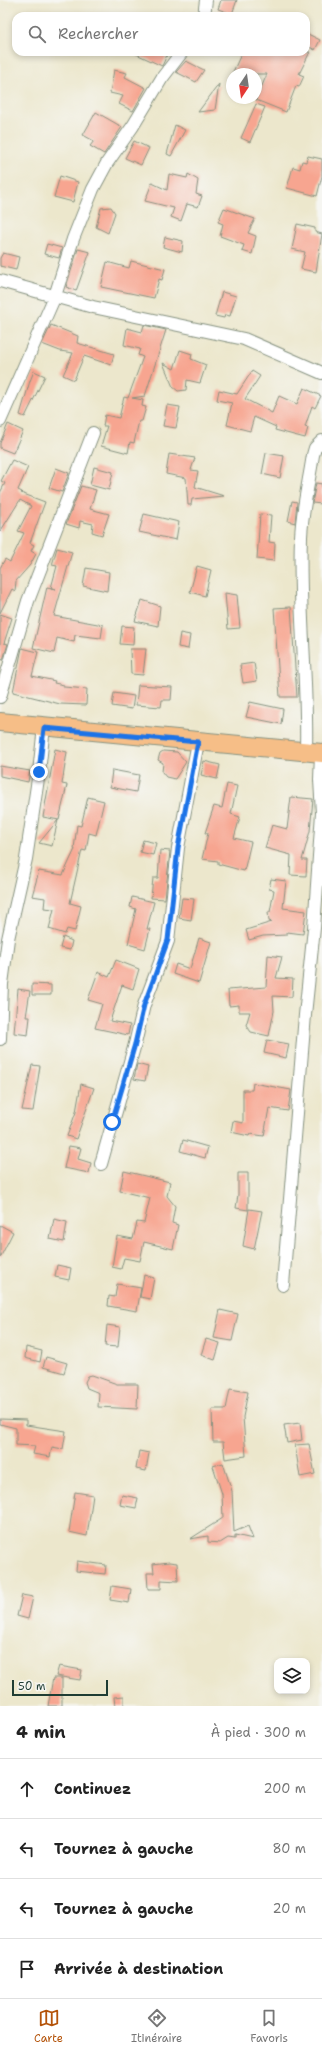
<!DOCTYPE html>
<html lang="fr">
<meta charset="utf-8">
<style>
:root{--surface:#fff;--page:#f2f2f2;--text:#222;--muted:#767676;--line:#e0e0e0;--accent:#b45309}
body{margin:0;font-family:"Shantell Sans",sans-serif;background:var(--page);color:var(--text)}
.controls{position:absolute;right:12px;bottom:12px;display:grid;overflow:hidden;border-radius:8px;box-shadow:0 2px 6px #0003}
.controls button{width:36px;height:36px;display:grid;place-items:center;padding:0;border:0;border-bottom:1px solid var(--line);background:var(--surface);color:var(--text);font:20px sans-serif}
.compass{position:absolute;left:226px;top:68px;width:36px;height:36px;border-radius:50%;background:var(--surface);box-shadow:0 2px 6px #0003;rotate:193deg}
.scale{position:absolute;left:12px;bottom:10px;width:96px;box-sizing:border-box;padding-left:4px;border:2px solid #1f3d34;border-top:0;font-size:11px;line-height:14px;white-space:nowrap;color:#1f3d34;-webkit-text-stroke:3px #f6f6f2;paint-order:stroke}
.stop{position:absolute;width:12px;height:12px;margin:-9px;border:3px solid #1a73e8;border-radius:50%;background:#fff}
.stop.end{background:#1a73e8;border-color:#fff;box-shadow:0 1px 4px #0008}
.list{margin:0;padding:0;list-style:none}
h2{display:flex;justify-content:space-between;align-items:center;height:52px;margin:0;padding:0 16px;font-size:17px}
h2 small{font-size:13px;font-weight:400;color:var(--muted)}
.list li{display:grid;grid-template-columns:26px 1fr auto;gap:12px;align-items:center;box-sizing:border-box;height:60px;padding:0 16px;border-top:1px solid var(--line)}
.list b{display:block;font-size:15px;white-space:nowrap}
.list em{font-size:13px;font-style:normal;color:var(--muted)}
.icon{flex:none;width:22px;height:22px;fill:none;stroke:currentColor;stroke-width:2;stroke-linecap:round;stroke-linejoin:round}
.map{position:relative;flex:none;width:322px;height:1706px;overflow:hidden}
.search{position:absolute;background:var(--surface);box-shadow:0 2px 6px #0003;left:12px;right:12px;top:12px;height:44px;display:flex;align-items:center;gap:10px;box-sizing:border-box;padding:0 14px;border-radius:12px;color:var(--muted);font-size:15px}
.sheet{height:292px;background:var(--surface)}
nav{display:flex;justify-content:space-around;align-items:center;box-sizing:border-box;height:56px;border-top:1px solid var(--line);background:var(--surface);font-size:11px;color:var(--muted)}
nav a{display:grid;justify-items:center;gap:2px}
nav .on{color:var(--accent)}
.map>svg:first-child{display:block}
.building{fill:#f7a590}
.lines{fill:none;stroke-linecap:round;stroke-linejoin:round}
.minor-casing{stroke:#869280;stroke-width:14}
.primary-casing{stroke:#869280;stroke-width:20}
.minor{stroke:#fff;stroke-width:12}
.primary{stroke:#f6be87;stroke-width:18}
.route{stroke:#1a73e8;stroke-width:5}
</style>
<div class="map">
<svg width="322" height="1706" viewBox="0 0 322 1706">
<rect width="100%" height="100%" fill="#f6f6f2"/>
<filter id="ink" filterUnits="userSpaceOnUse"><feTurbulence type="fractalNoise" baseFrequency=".025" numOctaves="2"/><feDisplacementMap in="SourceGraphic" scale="8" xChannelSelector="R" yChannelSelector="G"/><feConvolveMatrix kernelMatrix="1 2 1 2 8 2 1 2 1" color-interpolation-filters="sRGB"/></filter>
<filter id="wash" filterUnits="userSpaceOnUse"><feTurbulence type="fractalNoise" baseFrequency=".012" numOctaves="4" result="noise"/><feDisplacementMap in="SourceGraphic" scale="16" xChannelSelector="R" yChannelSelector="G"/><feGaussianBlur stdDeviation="0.9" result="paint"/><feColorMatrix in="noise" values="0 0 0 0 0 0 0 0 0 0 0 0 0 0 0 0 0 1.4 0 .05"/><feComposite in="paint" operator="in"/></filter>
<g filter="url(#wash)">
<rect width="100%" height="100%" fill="#ece7cc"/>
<g id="blocks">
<path class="building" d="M221 0H237L232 14 218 9Z
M306 33 320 40 315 50 306 45Z
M132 52H160L167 55 162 66Z
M242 52H310L299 74 304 76 299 87 296 86 286 112 256 100 267 74H232Z
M186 61 204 70 196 82 176 72Z
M114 70 127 73 125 77 146 88 133 111 119 104 123 96 110 93Z
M219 84 215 110 198 112Z
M256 104 265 107 250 142 241 138Z
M96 112 122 127 104 154 90 146 94 141 83 135Z
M175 125 185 130 171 156 167 154Z
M134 141 149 148 141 165 125 158Z
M308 156 322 159V176L317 196 287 188 293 167 300 169 302 161 306 162Z
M169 174 187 178 188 174 198 180 196 194 202 196 198 207 187 204 181 221 171 217 174 208 145 201 152 183 167 190Z
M60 176 78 182 73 202 54 197Z
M111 207 115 213 108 233 96 227 101 208Z
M224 208 255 219 248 233 256 236 252 254 242 251 244 245 220 236 223 224 218 222Z
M297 224 315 228V232L322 234 316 272 301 269 305 252 292 249Z
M165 237 183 241 182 252 163 247Z
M47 244 62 248 59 258 44 254Z
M78 249 90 252 76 291 66 287Z
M3 253 19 257 16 270 0 266V258Z
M131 261 165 269 162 280 159 279 154 298 101 287 107 262 129 268Z
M222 292 236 296 230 316 225 315 224 318 215 316Z
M51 325 78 336 77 343 114 354 111 365 84 356 74 380 63 375 73 353 60 351 42 344Z
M144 325 166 330 145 396 132 398 143 400 142 406 146 407 142 421H139L134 443 130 442 128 453 101 446 107 426H103L105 415 119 418 124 397 128 398 143 357 138 355 140 349 124 345 127 328 142 332Z
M180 350 192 354 191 359 206 365 200 383 187 380 186 390 178 391 173 387 163 363 174 369Z
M34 371 45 376 25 417 20 415 30 381Z
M252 371 260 376 245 399 272 413 279 396 297 404 304 388 321 396 315 408 312 406 305 427 308 428 305 438 275 430 276 427 254 417 250 431 227 425 232 403 217 400 219 390 237 394Z
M167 405 180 407 176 428 163 426Z
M8 424 23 431 13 453 0 448V443Z
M266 453 284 456 280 478 262 474Z
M169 454 195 458 191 470 198 471 195 487 224 496 192 499 191 505H188L186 478 166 474Z
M12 460 28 467 18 490 22 492 21 493 45 502 30 543 34 545 31 551 36 554 30 565 16 581 15 591 12 589 0 613V568L5 559 10 562 24 533 18 531 31 506 20 500 0 532V493L5 483 1 481Z
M94 467 113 472 109 490 90 485Z
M56 468 69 473 62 492 49 488Z
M316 483 322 484V504L312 503Z
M81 486 96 490 90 509 109 514 102 535 92 532 93 524 80 521 79 528 66 524Z
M292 501 297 502 295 523 288 521Z
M144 514 179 522 176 540 139 532Z
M260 514 271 515 269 542 275 543 274 561 257 559Z
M57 548 72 552 54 616 103 625 101 638 75 635 74 642 57 638 54 653 33 648 47 587 56 589 51 588 57 566 52 565Z
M197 566 211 570 205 596 190 592Z
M86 568 109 572 107 591 83 586Z
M225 593 237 595 240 628 228 629Z
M142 600 160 606 158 626 135 621Z
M291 607 297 697H280L274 608Z
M0 614 12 618 4 643 8 644 3 660 0 659Z
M122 626 134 627 133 645 120 644Z
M180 633 190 635 188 649 178 647Z
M22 648 38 652 32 676 55 681 54 683 64 685V687L87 689 86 705 60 704 13 692Z
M130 649H146L143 675 131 674Z
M254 663 257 681 243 683 240 665Z
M138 685 172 687 171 700H162L161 707 136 705Z
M114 693 134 696 132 709 112 706Z
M250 702 283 709 281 724 246 717Z
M55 749 67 752 62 784 67 785 59 820 43 817Z
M163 751 177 752 186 762 175 779 166 777 162 772 163 763 158 760 160 753Z
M204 761 220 765 217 779 201 775Z
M0 766 30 771 28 782 0 776Z
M112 770 139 775 136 792 110 787Z
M227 784 237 786 231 814 240 817 234 838 251 842 244 871 218 864V861L202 859 208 833H205L214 806 222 808Z
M88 797 104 801 96 835 89 833 86 851 82 850 70 903 81 906 75 931 67 929 65 934 49 929 54 909 44 908 45 898 32 896 39 871 63 875 75 849H74L77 825 81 826Z
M291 797 313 799 310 831 302 860H307L306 876 290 875 291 855 265 848 272 825 287 829Z
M58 820 52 846 39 843Z
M143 840 156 843 153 855 140 852Z
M160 850 170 851 165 899 151 898 153 878H158Z
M271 879 286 881 283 908 306 911 303 934 287 932V935L263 936 249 940 246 930 272 922 269 921 268 912H270L274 890 269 889Z
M132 897 154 902 147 929H150L145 949 128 944 136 909 130 907Z
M182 898 194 899 191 920 179 918Z
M63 937 72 941 70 950 60 948Z
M199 938 211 942 199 983 173 974 176 964 190 969Z
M268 955 282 957 276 978 293 979 292 997 273 996 274 1011 269 1036 251 1032 246 1025 250 1012H239V1005L229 1006 228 990 266 987Z
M116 960 139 969 133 989 122 985 110 1021 130 1025 128 1035 95 1028 102 1004 88 1000 98 972 109 977Z
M32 984 51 985V995H32Z
M18 989 30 991 26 1017H30L28 1035 14 1033Z
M267 1040 289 1044 286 1058 264 1053Z
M137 1064 148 1067 145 1081 134 1079Z
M32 1065 40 1066 33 1111 22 1110Z
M253 1083 291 1090 288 1111 269 1108 264 1136 250 1134 249 1136 231 1132 233 1121 243 1123V1090H252Z
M81 1084 94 1088 76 1139 67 1136 76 1112Z
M183 1140 208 1147 205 1158 180 1151Z
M69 1146 81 1148 78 1159 91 1163 89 1173 64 1168Z
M124 1171 170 1182 167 1196 175 1206 172 1223 178 1225 173 1249 144 1242 140 1261 124 1258 121 1269 112 1267 117 1236 133 1239 137 1222 144 1223 150 1198 120 1191Z
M238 1173H248V1210L236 1208 238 1195Z
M249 1209 262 1211 254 1249 243 1246Z
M54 1219 67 1222 64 1242 50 1239Z
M0 1225 13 1232 0 1258Z
M57 1265 71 1268 69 1280 55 1277Z
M144 1275 154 1278 150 1299 140 1297Z
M117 1284 141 1288 137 1311 108 1306 109 1296 115 1297Z
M220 1310 238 1314 232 1341 214 1338Z
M107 1325 120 1327 118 1347 105 1346Z
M206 1339 220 1343 215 1360 201 1355Z
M26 1347 42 1351 40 1362 25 1358Z
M46 1357 67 1363 64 1373 43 1367Z
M92 1375 117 1384H138L137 1409 98 1407 99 1393 87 1388 85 1382 88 1376Z
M230 1389 248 1392 243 1417 246 1456 225 1459 223 1442H213L212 1409H226Z
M0 1419 26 1420V1425L66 1431 63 1449 52 1447 50 1457 33 1454 35 1446 16 1445V1428L0 1424Z
M300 1423 302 1440 287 1443 284 1425Z
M309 1444 315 1474 300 1477 295 1445Z
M139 1451 149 1453 146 1471 136 1469Z
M223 1463 232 1491 234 1532 248 1526 253 1539 235 1535V1539L228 1538 220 1543 208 1542V1536L190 1539 223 1518 222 1494 213 1466Z
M75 1492 93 1495 87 1536 69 1532Z
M122 1495 138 1498 136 1508 120 1505Z
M77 1561 106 1565 105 1574 76 1571Z
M169 1562 177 1563 178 1581 161 1580V1589H148L147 1573H154L153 1564Z
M112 1586 131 1589 129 1603 110 1600Z
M22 1595 33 1597 28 1619 17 1616Z
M59 1666 82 1670 80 1680 56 1676Z
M53 1678H62V1706H48Z
M124 1696V1706H115L114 1697Z"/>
</g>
</g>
<g filter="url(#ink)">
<use href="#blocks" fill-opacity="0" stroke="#869280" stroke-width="1"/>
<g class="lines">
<defs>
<path id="minor" d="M204 16 206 0
M0 281 93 307 244 339 322 373
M0 421 55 296 73 239 93 189 107 163 133 126 162 78 182 52
M0 697 28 601 93 433
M306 751C308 680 298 608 301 537 302 510 309 482 313 455L315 448 322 441
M0 1039 2 984 8 939 26 859 39 772 44 727
M101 1164 135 1044 144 1005 168 941 178 848 198 742
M283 1285 305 1015 314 928 322 813 320 780 321 753"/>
<path id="primary" d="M0 722 322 753"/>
</defs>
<use href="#minor" class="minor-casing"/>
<use href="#primary" class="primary-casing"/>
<use href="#minor" class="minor"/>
<use href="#primary" class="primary"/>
</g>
</g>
<g class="lines" filter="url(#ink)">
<path class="route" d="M39 772 44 728 198 742 178 848 168 940 144 1005 135 1044 112 1122"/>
</g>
</svg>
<div class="controls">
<button><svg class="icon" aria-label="layers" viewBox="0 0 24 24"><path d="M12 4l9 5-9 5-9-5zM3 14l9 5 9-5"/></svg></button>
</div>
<svg class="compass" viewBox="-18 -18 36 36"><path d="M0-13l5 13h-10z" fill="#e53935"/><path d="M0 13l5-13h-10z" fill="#767676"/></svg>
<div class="scale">50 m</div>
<div class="stop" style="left:112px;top:1122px"></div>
<div class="stop end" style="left:39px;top:772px"></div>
<div class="search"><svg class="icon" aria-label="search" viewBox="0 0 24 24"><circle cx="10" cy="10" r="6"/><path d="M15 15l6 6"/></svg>Rechercher</div>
</div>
<section class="sheet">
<h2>4 min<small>À pied · 300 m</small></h2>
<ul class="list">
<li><svg class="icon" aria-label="ahead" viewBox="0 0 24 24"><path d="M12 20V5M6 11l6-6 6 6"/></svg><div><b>Continuez</b></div><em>200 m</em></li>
<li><svg class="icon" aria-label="left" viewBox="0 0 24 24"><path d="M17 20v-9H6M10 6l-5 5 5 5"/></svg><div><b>Tournez à gauche</b></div><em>80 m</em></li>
<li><svg class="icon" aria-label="left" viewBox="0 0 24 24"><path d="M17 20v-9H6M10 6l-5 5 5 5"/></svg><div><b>Tournez à gauche</b></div><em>20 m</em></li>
<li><svg class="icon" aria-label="arrive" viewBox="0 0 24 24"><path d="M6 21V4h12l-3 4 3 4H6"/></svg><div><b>Arrivée à destination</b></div></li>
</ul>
</section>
<nav>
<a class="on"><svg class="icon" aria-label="map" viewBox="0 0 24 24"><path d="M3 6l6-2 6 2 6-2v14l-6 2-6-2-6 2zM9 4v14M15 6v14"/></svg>Carte</a>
<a><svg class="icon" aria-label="directions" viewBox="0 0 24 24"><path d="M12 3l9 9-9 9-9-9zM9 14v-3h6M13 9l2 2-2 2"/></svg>Itinéraire</a>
<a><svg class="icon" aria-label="saved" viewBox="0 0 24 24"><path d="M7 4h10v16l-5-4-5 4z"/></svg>Favoris</a>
</nav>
